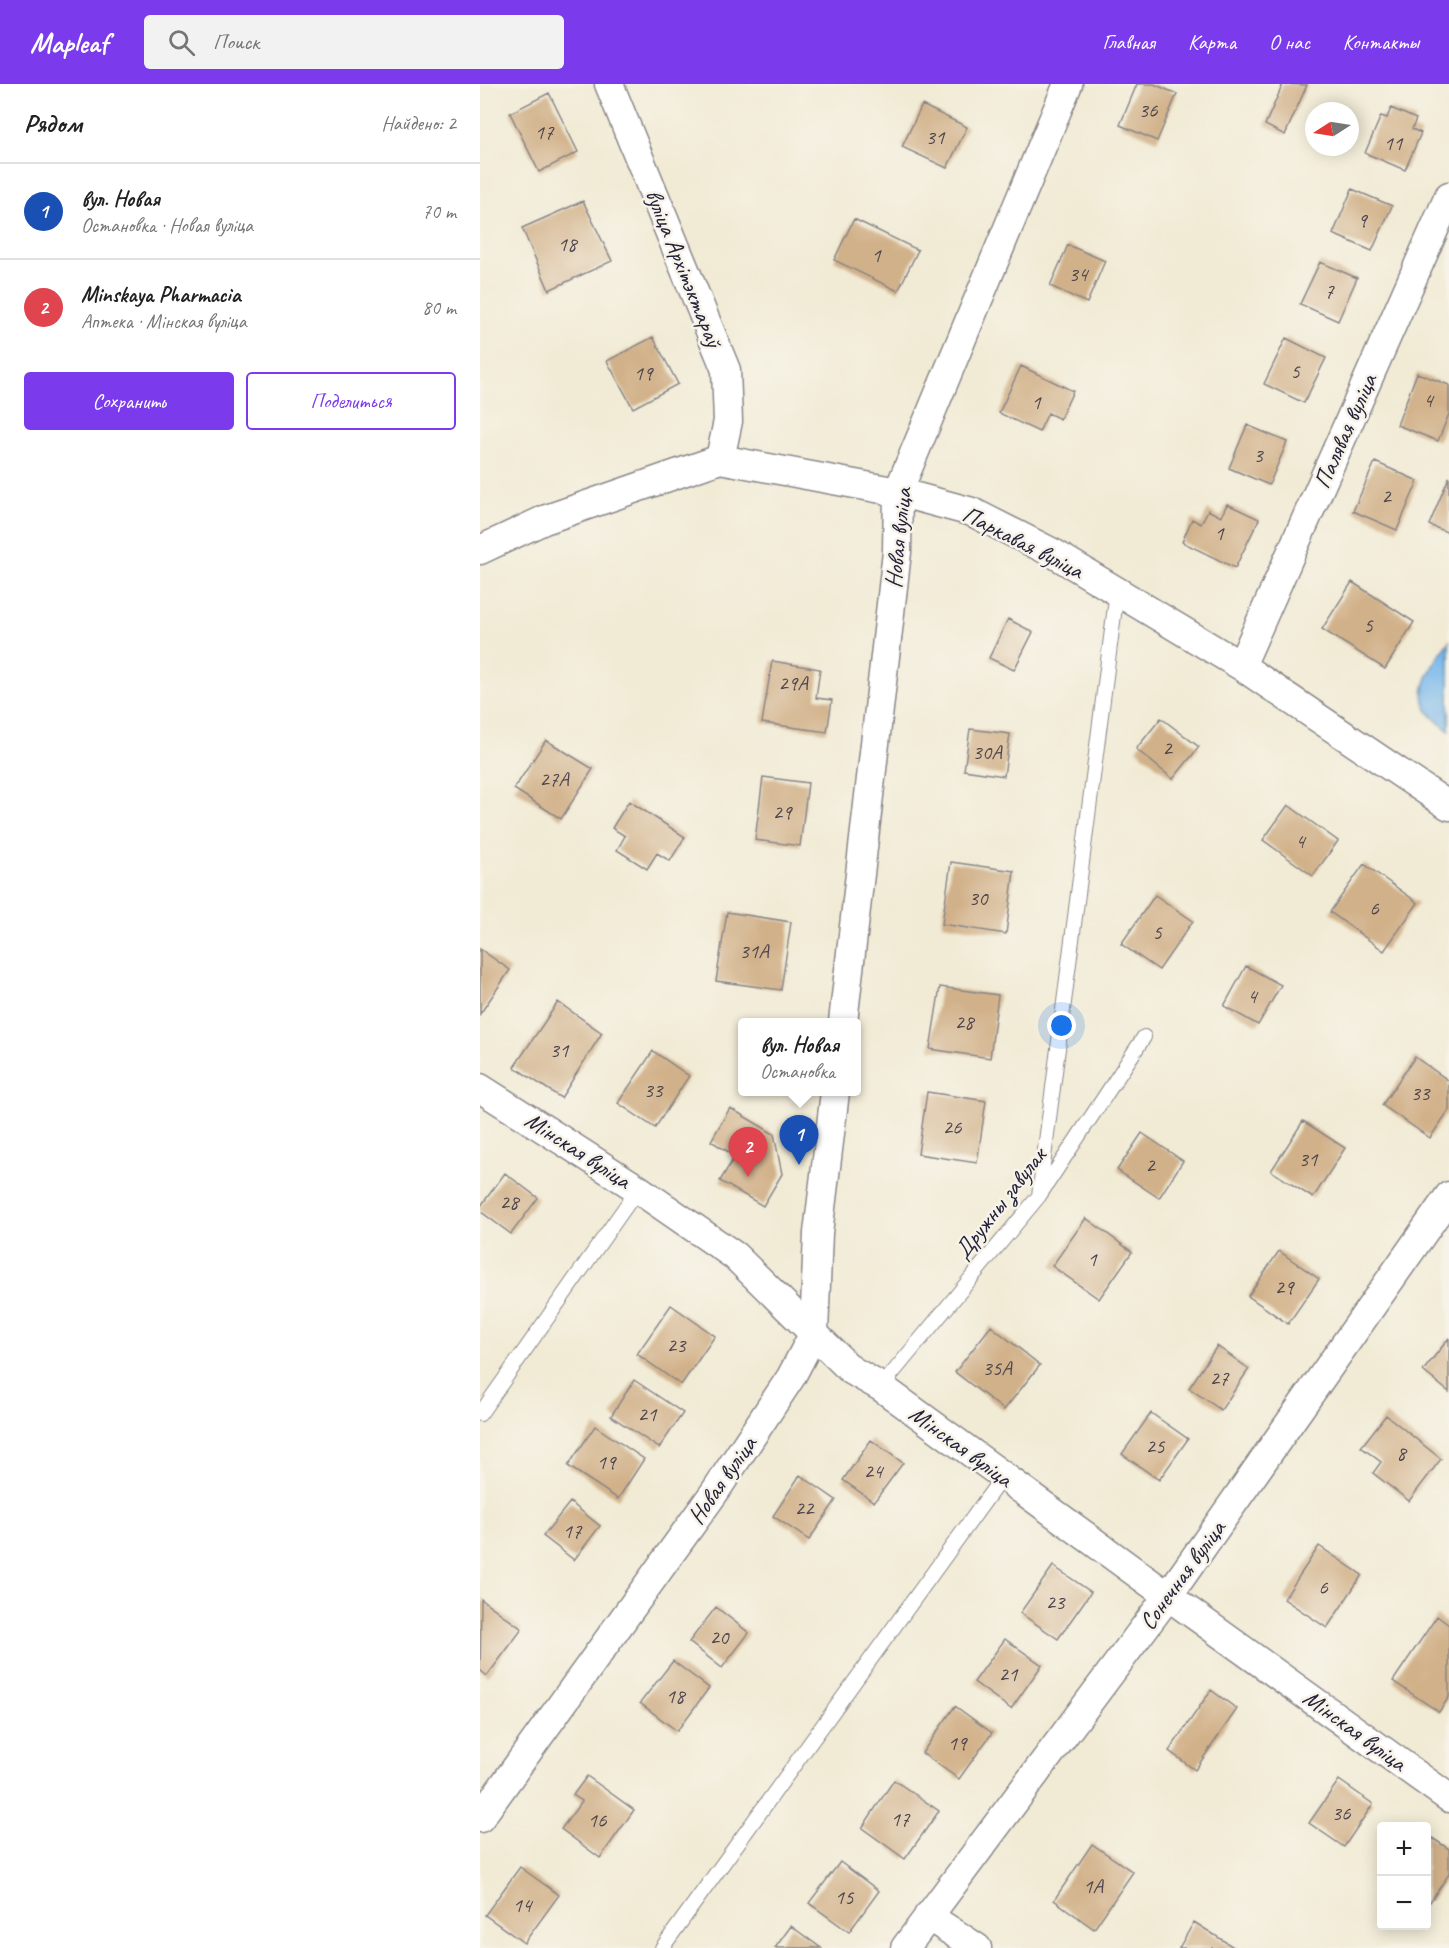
<!DOCTYPE html>
<html lang="ru">
<meta charset="utf-8">
<style>
:root{--surface:#fff;--page:#f2f2f2;--text:#222;--muted:#767676;--line:#e0e0e0;--accent:#7c3aed}
body{margin:0;font-family:Caveat,sans-serif;background:var(--page);color:var(--text)}
.controls{position:absolute;right:18px;bottom:18px;display:grid;overflow:hidden;border-radius:6px;box-shadow:0 3px 15px #0003}
.controls button{width:54px;height:54px;display:grid;place-items:center;padding:0;border:0;border-bottom:2px solid var(--line);background:var(--surface);color:var(--text);font:30px sans-serif}
.compass{position:absolute;left:825px;top:18px;width:54px;height:54px;border-radius:50%;background:var(--surface);box-shadow:0 3px 15px #0003;rotate:258deg}
.you{position:absolute;left:582px;top:942px;width:21px;height:21px;margin:-15px;border:4px solid #fff;border-radius:50%;background:#1a73e8;box-shadow:0 0 0 9px #1a73e833}
.badge{display:grid;place-items:center;width:39px;height:39px;border-radius:50%;background:var(--accent);color:#fff;font-size:20px;font-weight:700}
.pin{position:absolute;translate:-50% -50px;filter:drop-shadow(0 2px 3px #0008)}
.pin::after{content:'';position:absolute;top:32px;width:21px;height:18px;background:inherit;clip-path:polygon(0 0,100% 0,50% 100%)}
.popup{position:absolute;left:258px;top:934px;width:123px;height:78px;box-sizing:border-box;display:grid;place-content:center;border-radius:6px;background:var(--surface);filter:drop-shadow(0 2px 4px #0005);font-size:20px;white-space:nowrap;color:var(--muted)}
.popup b{font-size:22px;color:var(--text)}
.popup::after{content:'';position:absolute;left:50%;top:100%;margin-left:-12px;border:12px solid transparent;border-top-color:var(--surface)}
.list{margin:0;padding:0;list-style:none}
h2{display:flex;justify-content:space-between;align-items:center;height:78px;margin:0;padding:0 24px;font-size:26px}
h2 small{font-size:20px;font-weight:400;color:var(--muted)}
.list li{display:grid;grid-template-columns:39px 1fr auto;gap:18px;align-items:center;box-sizing:border-box;height:96px;padding:0 24px;border-top:2px solid var(--line)}
.list b{display:block;font-size:22px;white-space:nowrap}
.list p{margin:0;font-size:20px;white-space:nowrap;color:var(--muted)}
.list em{font-size:20px;font-style:normal;color:var(--muted)}
.actions{display:flex;gap:12px;padding:18px 24px}
.actions a{flex:1;padding:14px 0;border:2px solid var(--accent);border-radius:6px;text-align:center;font-size:21px;color:var(--accent)}
.actions .main{background:var(--accent);color:#fff}
.icon{flex:none;width:33px;height:33px;fill:none;stroke:currentColor;stroke-width:2;stroke-linecap:round;stroke-linejoin:round}
.map{position:relative;flex:none;width:969px;height:1864px;overflow:hidden}
header{display:flex;align-items:center;gap:36px;box-sizing:border-box;height:84px;padding:0 30px;background:var(--accent);color:#fff}
header strong{font-size:28px}
nav{display:flex;gap:33px;margin-inline-start:auto;font-size:21px}
.search{width:420px;height:54px;background:var(--page);display:flex;align-items:center;gap:15px;box-sizing:border-box;padding:0 21px;border-radius:6px;color:var(--muted);font-size:22px}
main{display:flex}
aside{flex:1;background:var(--surface)}
.map>svg:first-child{display:block}
.water{fill:#78b8ec;stroke:#4d6d94;stroke-width:1.5}
.building{fill:#d1b189}
.lines{fill:none;stroke-linecap:round;stroke-linejoin:round}
.service-casing{stroke:#8a8688;stroke-width:16}
.minor-casing{stroke:#8a8688;stroke-width:31}
.service{stroke:#fff;stroke-width:14}
.minor{stroke:#fff;stroke-width:28}
.labels{text-anchor:middle;stroke-width:5;stroke-linejoin:round;paint-order:stroke}
.number-label{font-size:21px;fill:#4e464e}
.street-label{font-size:24px;fill:#22223b;stroke:#f7f3e8}
</style>
<header>
<strong>Mapleaf</strong>
<div class="search"><svg class="icon" aria-label="search" viewBox="0 0 24 24"><circle cx="10" cy="10" r="6"/><path d="M15 15l6 6"/></svg>Поиск</div>
<nav><a>Главная</a><a>Карта</a><a>О нас</a><a>Контакты</a></nav>
</header>
<main>
<aside>
<h2>Рядом<small>Найдено: 2</small></h2>
<ul class="list">
<li><span class="badge" style="background:#1a4fb4">1</span><div><b>вул. Новая</b><p>Остановка · Новая вуліца</p></div><em>70 m</em></li>
<li><span class="badge" style="background:#e0444e">2</span><div><b>Minskaya Pharmacia</b><p>Аптека · Мінская вуліца</p></div><em>80 m</em></li>
</ul>
<div class="actions"><a class="main">Сохранить</a><a>Поделиться</a></div>
</aside>
<div class="map">
<svg width="969" height="1864" viewBox="0 0 969 1864">
<rect width="100%" height="100%" fill="#f7f3e8"/>
<filter id="ink" filterUnits="userSpaceOnUse"><feTurbulence type="fractalNoise" baseFrequency=".0167" numOctaves="2"/><feDisplacementMap in="SourceGraphic" scale="12" xChannelSelector="R" yChannelSelector="G"/><feConvolveMatrix kernelMatrix="1 2 1 2 8 2 1 2 1" color-interpolation-filters="sRGB"/></filter>
<filter id="wash" filterUnits="userSpaceOnUse"><feTurbulence type="fractalNoise" baseFrequency=".008" numOctaves="4" result="noise"/><feDisplacementMap in="SourceGraphic" scale="24" xChannelSelector="R" yChannelSelector="G"/><feGaussianBlur stdDeviation="1.35" result="paint"/><feColorMatrix in="noise" values="0 0 0 0 0 0 0 0 0 0 0 0 0 0 0 0 0 1.4 0 .05"/><feComposite in="paint" operator="in"/></filter>
<g filter="url(#wash)">
<rect width="100%" height="100%" fill="#f1ebd5"/>
<path class="water" d="M969 557V647C962 641 953 635 948 627 933 605 957 575 969 557Z"/>
<g id="blocks">
<path class="building" d="M657 0H674L697 10 677 57 640 41Z
M803 0 827 1 805 51 785 41Z
M69 9 98 68 59 88 30 29Z
M442 21 487 43 467 84 422 63Z
M911 24 936 35 932 45 941 49 925 86 885 69 901 32 907 34Z
M872 105 912 122 892 167 853 150Z
M103 117 132 177 69 206 42 144Z
M374 135 438 166 418 207 354 176Z
M588 161 625 177 607 219 570 202Z
M840 178 877 194 858 237 820 220Z
M173 253 198 300 153 324 127 277Z
M806 254 846 274 824 319 784 300Z
M541 282 593 307 580 335 568 329 559 348 519 329Z
M937 289 969 301V330L958 357 917 341Z
M767 341 807 358 789 401 749 384Z
M895 378 938 397 917 446 873 427Z
M969 393V449L949 441Z
M747 420 779 435 755 484 702 458 712 435 721 440 728 426 741 433Z
M872 498 934 538 905 585 842 545Z
M528 535 553 548 534 586 509 574Z
M292 577 340 585 336 614 352 616 347 648 282 639Z
M681 634 719 663 693 695 656 665Z
M490 645 530 650 524 692 484 686Z
M66 656 113 685 81 735 34 705Z
M283 693 328 699 320 762 275 756Z
M149 717 205 753 190 777 177 769 167 785 137 766 145 752 132 744Z
M808 721 858 757 833 792 783 756Z
M471 778 534 787 526 850 462 840Z
M884 780 938 819 904 867 850 828Z
M675 811 713 837 679 886 641 860Z
M247 828 311 838 301 906 236 897Z
M0 865 30 886 0 930Z
M766 882 801 901 778 941 744 922Z
M460 903 518 911 510 974 450 965Z
M78 918 122 949 81 1014 34 983Z
M173 967 209 992 175 1044 138 1019Z
M935 973 969 997V1026L950 1054 902 1021Z
M447 1008 506 1017 497 1079 438 1070Z
M250 1024 294 1050 302 1090 283 1122 240 1097 255 1072 231 1057Z
M823 1037 865 1064 833 1114 791 1087Z
M662 1049 703 1077 679 1114 637 1086Z
M25 1089 58 1114 31 1150 0 1127V1123Z
M606 1134 652 1168 619 1215 572 1182Z
M799 1167 839 1195 808 1240 768 1212Z
M191 1221 235 1252 201 1301 157 1270Z
M511 1242 560 1281 524 1326 475 1288Z
M969 1254V1308L943 1287Z
M737 1262 769 1285 741 1326 709 1304Z
M154 1296 203 1329 179 1364 131 1332Z
M671 1329 708 1355 679 1396 642 1370Z
M906 1331 961 1375 929 1417 893 1389 901 1378 881 1363Z
M115 1342 164 1375 138 1415 88 1382Z
M391 1356 423 1379 394 1418 363 1396Z
M320 1391 356 1416 329 1456 293 1432Z
M90 1418 120 1442 94 1476 63 1452Z
M839 1462 882 1491 847 1544 804 1515Z
M573 1482 611 1508 578 1555 540 1529Z
M1 1515 42 1545 7 1592 0 1586Z
M236 1523 269 1549 242 1584 209 1558Z
M957 1532 969 1541V1613L959 1628 913 1597Z
M525 1555 562 1581 531 1625 494 1598Z
M193 1577 229 1604 197 1647 160 1619Z
M731 1606 757 1625 715 1686 689 1667Z
M475 1622 512 1649 479 1695 442 1669Z
M107 1692 154 1726 120 1774 81 1745 102 1717 93 1711Z
M414 1696 459 1727 425 1775 382 1744Z
M859 1696 893 1720 864 1763 829 1739Z
M946 1750 969 1765V1790L950 1818 946 1816Z
M612 1760 653 1788 614 1845 574 1816Z
M360 1778 399 1807 369 1848 329 1819Z
M40 1783 79 1811 44 1859 5 1831Z
M714 1838 755 1864H699Z
M311 1842 341 1864H295Z"/>
</g>
</g>
<g filter="url(#ink)">
<use href="#blocks" fill-opacity="0" stroke="#8a8688" stroke-width="1.5"/>
<g class="lines">
<defs>
<path id="service" d="M559 1112 637 507
M401 1303 559 1112 664 953
M0 1330 158 1105
M182 1864 523 1392"/>
<path id="minor" d="M129 0 246 286 248 337 240 375
M0 466 64 436 240 375 418 408 492 428 575 470 761 582 969 722
M761 582 969 112
M363 938 417 468 418 408 588 0
M0 1004 158 1105 255 1172 371 1286 401 1303 688 1512 969 1714
M0 1734 234 1409 311 1293 334 1249 338 1149 355 1008
M448 1832 497 1864
M425 1864 688 1512 969 1112"/>
</defs>
<use href="#service" class="service-casing"/>
<use href="#minor" class="minor-casing"/>
<use href="#service" class="service"/>
<use href="#minor" class="minor"/>
</g>
</g>
<g class="labels">
<g class="number-label">
<text x="668" y="33">36</text>
<text x="64" y="55">17</text>
<text x="455" y="60">31</text>
<text x="913" y="66">11</text>
<text x="882" y="143">9</text>
<text x="87" y="167">18</text>
<text x="396" y="178">1</text>
<text x="598" y="197">34</text>
<text x="849" y="214">7</text>
<text x="815" y="294">5</text>
<text x="163" y="296">19</text>
<text x="948" y="323">4</text>
<text x="556" y="325">1</text>
<text x="778" y="378">3</text>
<text x="906" y="419">2</text>
<text x="739" y="456">1</text>
<text x="888" y="548">5</text>
<text x="313" y="606">29А</text>
<text x="687" y="671">2</text>
<text x="507" y="675">30А</text>
<text x="74" y="702">27А</text>
<text x="302" y="735">29</text>
<text x="820" y="764">4</text>
<text x="498" y="821">30</text>
<text x="894" y="831">6</text>
<text x="677" y="855">5</text>
<text x="274" y="874">31А</text>
<text x="772" y="919">4</text>
<text x="484" y="945">28</text>
<text x="79" y="973">31</text>
<text x="173" y="1013">33</text>
<text x="940" y="1016">33</text>
<text x="472" y="1050">26</text>
<text x="828" y="1082">31</text>
<text x="670" y="1088">2</text>
<text x="29" y="1125">28</text>
<text x="612" y="1182">1</text>
<text x="804" y="1210">29</text>
<text x="196" y="1268">23</text>
<text x="517" y="1291">35А</text>
<text x="739" y="1301">27</text>
<text x="167" y="1337">21</text>
<text x="675" y="1369">25</text>
<text x="921" y="1376">8</text>
<text x="126" y="1385">19</text>
<text x="393" y="1394">24</text>
<text x="324" y="1431">22</text>
<text x="92" y="1454">17</text>
<text x="843" y="1510">6</text>
<text x="575" y="1525">23</text>
<text x="239" y="1560">20</text>
<text x="528" y="1597">21</text>
<text x="195" y="1619">18</text>
<text x="477" y="1666">19</text>
<text x="861" y="1736">36</text>
<text x="420" y="1742">17</text>
<text x="117" y="1743">16</text>
<text x="613" y="1809">1А</text>
<text x="364" y="1820">15</text>
<text x="42" y="1828">14</text>
</g>
<g class="street-label">
<text transform="translate(204 184) rotate(68)" y="8">вуліца Архітэктараў</text>
<text transform="translate(865 347) rotate(-66)" y="8">Палявая вуліца</text>
<text transform="translate(418 454) rotate(-84)" y="8">Новая вуліца</text>
<text transform="translate(543 458) rotate(27)" y="8">Паркавая вуліца</text>
<text transform="translate(98 1066) rotate(33)" y="8">Мінская вуліца</text>
<text transform="translate(520 1119) rotate(-52)" y="8">Дружны завулак</text>
<text transform="translate(481 1362) rotate(36)" y="8">Мінская вуліца</text>
<text transform="translate(242 1396) rotate(-55)" y="8">Новая вуліца</text>
<text transform="translate(702 1491) rotate(-54)" y="8">Сонечная вуліца</text>
<text transform="translate(875 1646) rotate(36)" y="8">Мінская вуліца</text>
</g>
</g>
</svg>
<div class="controls">
<button>+</button>
<button>−</button>
</div>
<svg class="compass" viewBox="-18 -18 36 36"><path d="M0-13l5 13h-10z" fill="#e53935"/><path d="M0 13l5-13h-10z" fill="#767676"/></svg>
<div class="you"></div>
<div class="pin badge" style="left:319px;top:1081px;background:#1a4fb4">1</div>
<div class="popup"><b>вул. Новая</b>Остановка</div>
<div class="pin badge" style="left:268px;top:1093px;background:#e0444e">2</div>
</div>
</main>
